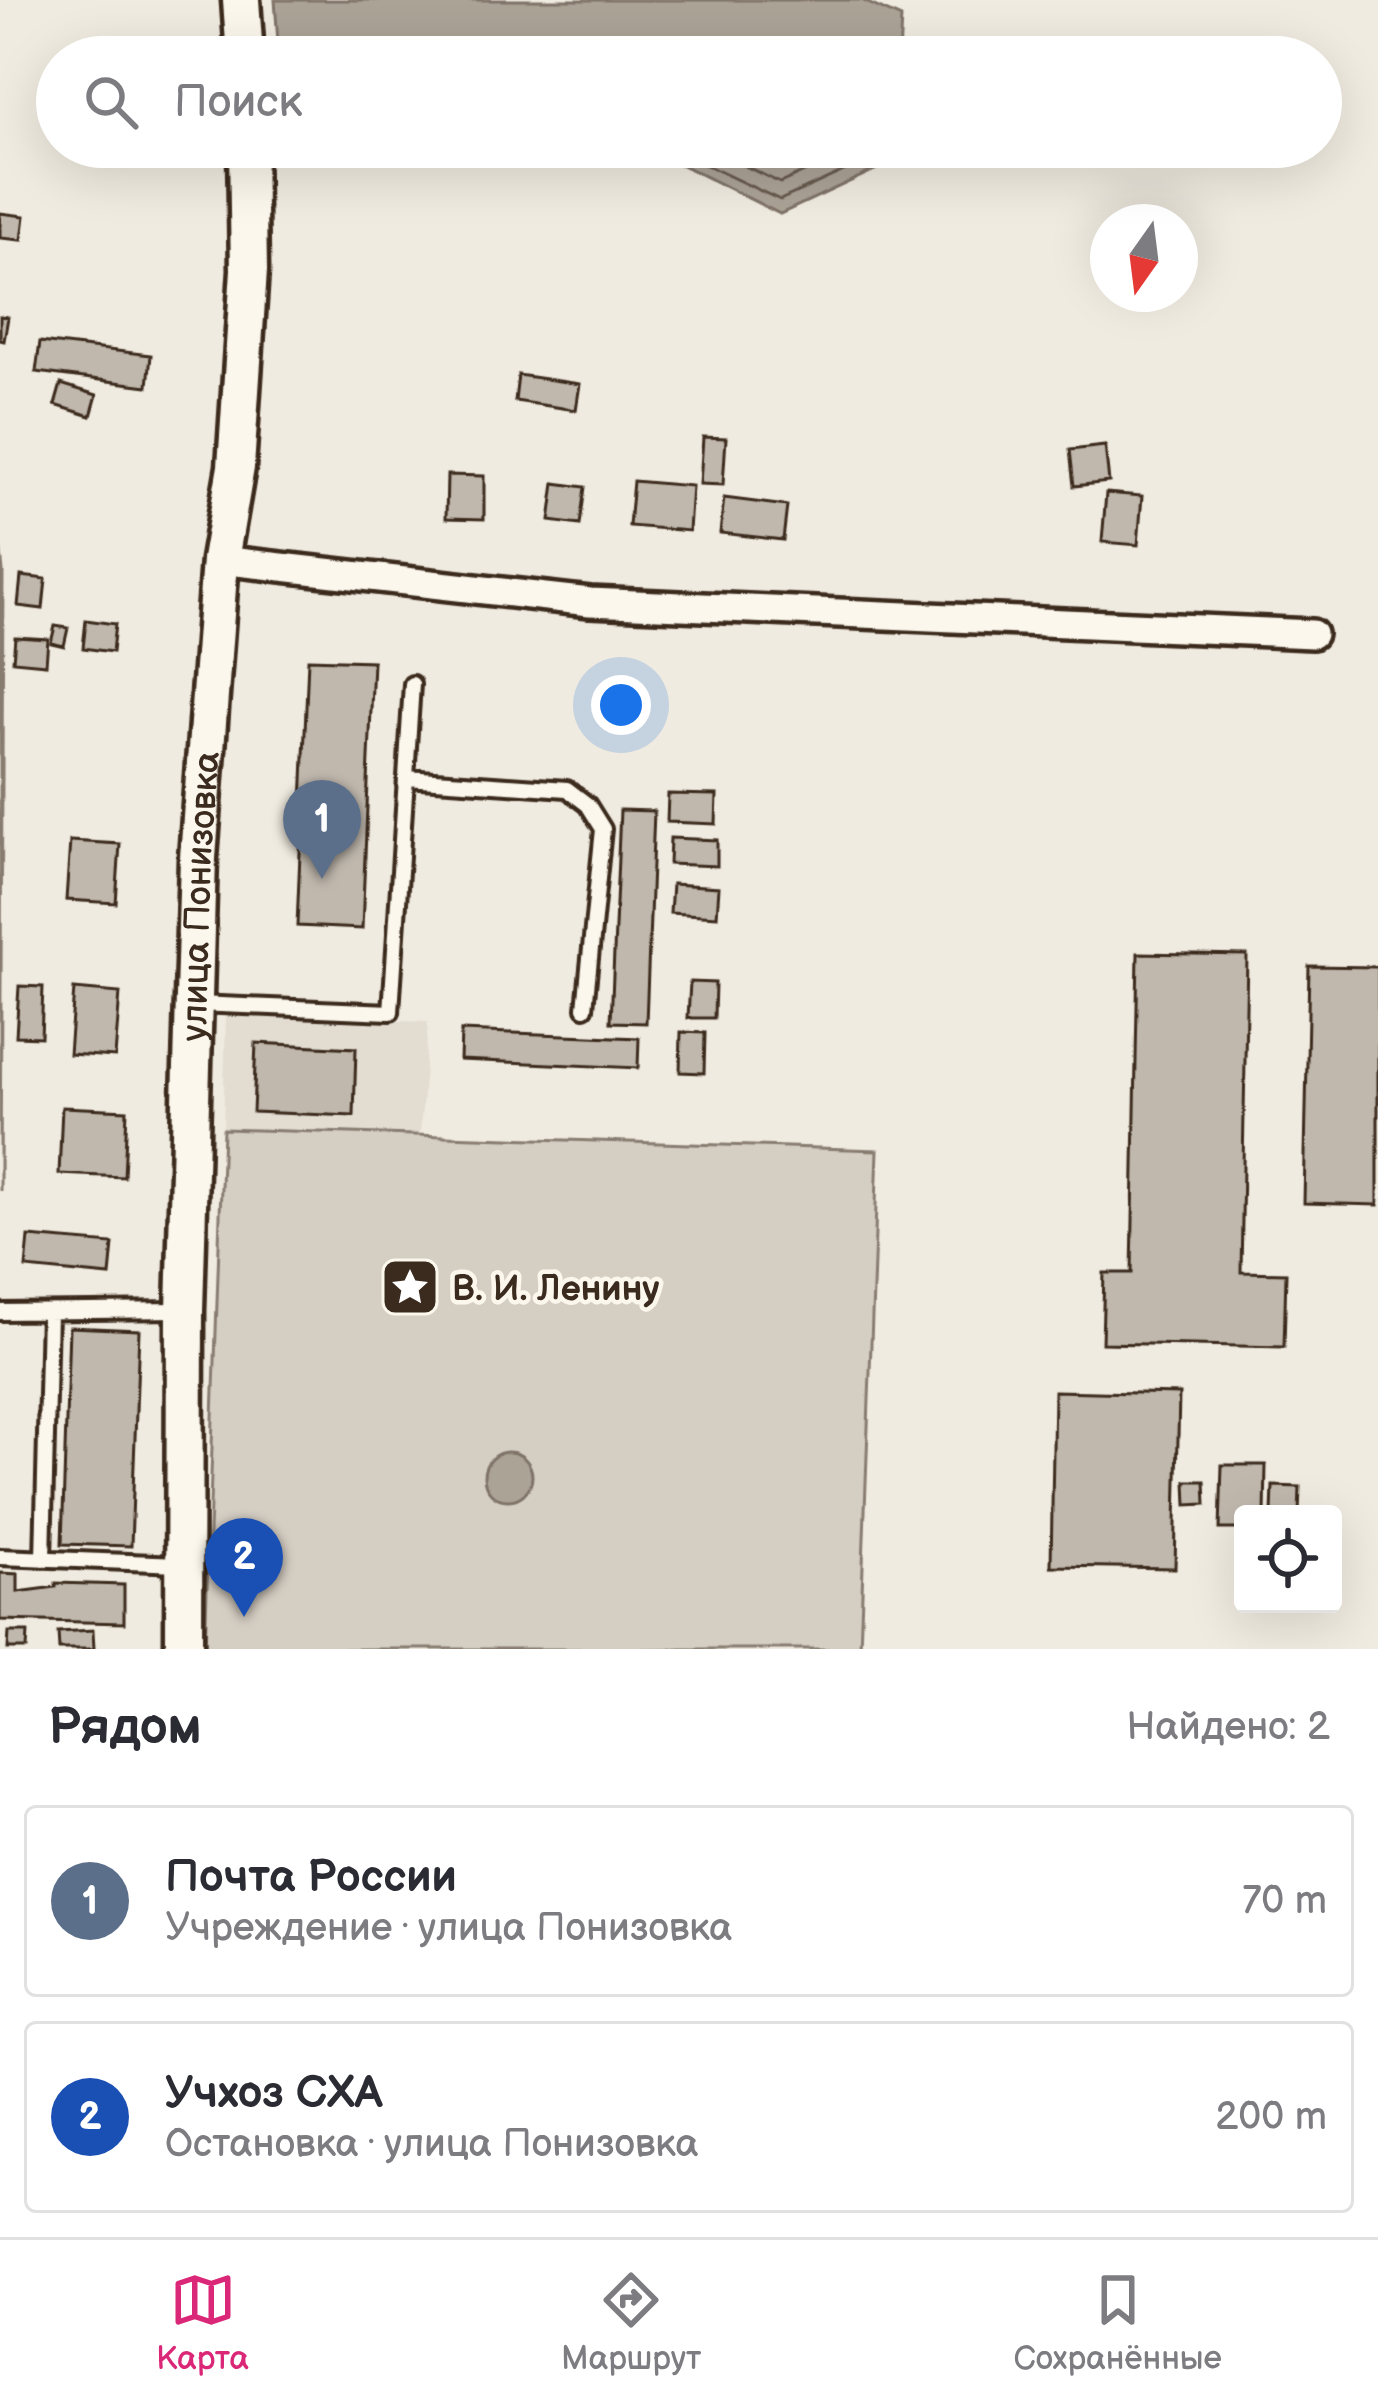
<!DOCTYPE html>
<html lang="ru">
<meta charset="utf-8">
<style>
:root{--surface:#fff;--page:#f7f7f7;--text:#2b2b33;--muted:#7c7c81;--line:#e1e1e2;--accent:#db2777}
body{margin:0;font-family:"Balsamiq Sans",sans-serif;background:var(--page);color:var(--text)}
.controls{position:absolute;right:36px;bottom:36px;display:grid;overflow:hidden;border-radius:12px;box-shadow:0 12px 48px #0002}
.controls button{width:108px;height:108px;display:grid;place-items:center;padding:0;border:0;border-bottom:3px solid var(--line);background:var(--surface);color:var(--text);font:60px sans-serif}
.compass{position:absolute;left:1090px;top:204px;width:108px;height:108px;border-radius:50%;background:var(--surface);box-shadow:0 12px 48px #0002;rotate:194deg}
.you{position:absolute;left:621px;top:705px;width:42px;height:42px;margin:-30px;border:9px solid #fff;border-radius:50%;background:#1a73e8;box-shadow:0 0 0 18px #1a73e833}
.badge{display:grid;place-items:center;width:78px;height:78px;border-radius:50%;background:var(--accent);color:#fff;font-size:39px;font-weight:700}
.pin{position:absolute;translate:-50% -99px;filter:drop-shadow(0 3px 6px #0008)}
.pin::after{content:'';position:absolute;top:63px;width:42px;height:36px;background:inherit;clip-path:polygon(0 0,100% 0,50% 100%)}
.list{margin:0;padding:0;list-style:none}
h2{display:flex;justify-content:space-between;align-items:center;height:156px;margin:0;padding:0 48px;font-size:51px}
h2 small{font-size:39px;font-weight:400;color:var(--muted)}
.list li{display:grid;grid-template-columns:78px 1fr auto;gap:36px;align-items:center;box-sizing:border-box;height:192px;margin:0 24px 24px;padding:0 24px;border:3px solid var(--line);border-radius:12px}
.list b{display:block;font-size:45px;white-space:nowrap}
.list p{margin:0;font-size:39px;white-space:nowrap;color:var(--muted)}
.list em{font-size:39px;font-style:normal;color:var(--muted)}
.icon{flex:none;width:66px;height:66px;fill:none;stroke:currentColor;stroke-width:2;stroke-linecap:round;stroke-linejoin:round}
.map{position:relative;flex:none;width:1378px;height:1649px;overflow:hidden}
.search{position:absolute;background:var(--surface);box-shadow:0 12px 48px #0002;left:36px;right:36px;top:36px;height:132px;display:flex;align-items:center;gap:30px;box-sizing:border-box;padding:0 42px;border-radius:66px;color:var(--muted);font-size:45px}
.sheet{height:588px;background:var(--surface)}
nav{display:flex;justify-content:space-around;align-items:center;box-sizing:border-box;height:168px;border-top:3px solid var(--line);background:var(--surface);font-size:33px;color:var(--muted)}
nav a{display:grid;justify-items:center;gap:6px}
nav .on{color:var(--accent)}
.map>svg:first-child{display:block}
.built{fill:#e2dcd1}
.green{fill:#d5cec3;stroke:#887c70;stroke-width:3}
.water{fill:#aca397;stroke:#7f7367;stroke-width:3}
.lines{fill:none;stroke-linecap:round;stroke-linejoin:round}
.shore{stroke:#685a4e;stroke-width:3}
.building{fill:#c0b8ad;stroke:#3b2a1e;stroke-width:3}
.lane-casing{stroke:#3b2a1e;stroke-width:22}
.street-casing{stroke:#3b2a1e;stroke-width:36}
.secondary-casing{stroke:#3b2a1e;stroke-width:45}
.lane{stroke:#fbf7ec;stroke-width:14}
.street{stroke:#fbf7ec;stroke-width:27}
.secondary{stroke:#fbf7ec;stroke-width:36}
.labels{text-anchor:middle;stroke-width:9;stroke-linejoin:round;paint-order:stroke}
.street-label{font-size:36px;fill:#3b2a1e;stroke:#fbf7ec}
.poi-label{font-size:36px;font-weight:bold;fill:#3b2a1e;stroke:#fbf7ec;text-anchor:start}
</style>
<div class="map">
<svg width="1378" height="1649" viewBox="0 0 1378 1649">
<rect width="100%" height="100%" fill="#f0ebe0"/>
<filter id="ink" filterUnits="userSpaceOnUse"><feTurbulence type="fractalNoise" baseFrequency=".00833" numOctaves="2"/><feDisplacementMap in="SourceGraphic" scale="24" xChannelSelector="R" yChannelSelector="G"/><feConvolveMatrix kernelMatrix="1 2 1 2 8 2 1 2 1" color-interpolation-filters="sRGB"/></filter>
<g filter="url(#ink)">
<path class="built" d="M226 1015 428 1022 420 1135 223 1129Z"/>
<path class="green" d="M0 543 3 571 0 1191Z
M223 1129 878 1150 860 1649H205Z"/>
<path class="water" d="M275 0H861L901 18 899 57H279Z
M633 147H894V161L780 214 682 165Z
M484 1476a24 24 0 1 1 48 0a24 24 0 1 1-48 0Z"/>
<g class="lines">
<path class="shore" d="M668 147 780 200 879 155 883 147
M706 147 780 183 860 147"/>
</g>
<path class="building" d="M0 213 25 216 22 240 0 238Z
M0 316 8 317 4 341 0 340Z
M40 342 151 355 148 386 36 372Z
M518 375 580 384 576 410 515 401Z
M61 384 97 395 91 416 55 405Z
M703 437 726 438 723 485 700 484Z
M1105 446 1109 482 1074 486 1070 450Z
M447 475 484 476V519L446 518Z
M633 481 692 486 689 531 629 526Z
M555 483 585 487 580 525 550 521Z
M1106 493 1142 496 1138 545 1102 542Z
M724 498 787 506 783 540 720 533Z
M21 576 46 579 43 609 18 606Z
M86 620 115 624 112 652 83 648Z
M55 626 68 628 64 646 51 643Z
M15 637 48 639 46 664 13 661Z
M308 659 373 661 362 929 297 926Z
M668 794 717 795 716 824 667 822Z
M620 810 654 811 646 1023 611 1022Z
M670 838 717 840V866L669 864Z
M70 841 120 844 116 903 66 900Z
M672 884 719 887 717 916 670 913Z
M1138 953 1247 955 1241 1272 1286 1273 1284 1347 1102 1343 1104 1273H1132Z
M1309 966 1378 967V1205L1304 1203Z
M690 982 715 983 714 1018H688Z
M19 986 43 987 41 1037 16 1036Z
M74 989 120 993 115 1057 69 1054Z
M461 1031 639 1038 638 1068 460 1060Z
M681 1032 705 1033 704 1073 680 1072Z
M256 1043 356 1048 354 1116 253 1112Z
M62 1107 127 1110 124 1177 59 1174Z
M29 1237 113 1244 110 1276 26 1268Z
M69 1327 139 1330 131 1546 62 1544Z
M1054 1391 1179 1394 1175 1568 1051 1566Z
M1222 1465H1266L1265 1514H1243V1529H1220Z
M1186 1481H1205L1206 1504 1187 1505Z
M1273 1486 1300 1487 1299 1514H1272Z
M0 1573 18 1574V1592L56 1587V1583L124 1585V1623L0 1620Z
M93 1630 94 1649H59L58 1632Z
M9 1632H28L27 1649H8Z"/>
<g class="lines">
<defs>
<path id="lane" d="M406 778 567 789 588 805 603 829 585 1008
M196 1004 391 1012 412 684
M0 1312 180 1310
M0 1557 180 1564
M43 1559 49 1312"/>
<path id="street" d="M220 560 590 602 1312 634"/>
<g id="secondary">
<path d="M241 0 245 57"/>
<path id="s1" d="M184 1649 185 1310 198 858 220 560 236 467 249 270 247 147"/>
</g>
</defs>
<use href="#lane" class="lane-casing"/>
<use href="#street" class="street-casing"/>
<use href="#secondary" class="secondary-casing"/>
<use href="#lane" class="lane"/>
<use href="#street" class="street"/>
<use href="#secondary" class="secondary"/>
</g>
</g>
<defs>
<symbol id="sight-square" viewBox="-11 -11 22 22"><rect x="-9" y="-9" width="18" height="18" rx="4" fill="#3b2a1e" stroke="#fbf7ec"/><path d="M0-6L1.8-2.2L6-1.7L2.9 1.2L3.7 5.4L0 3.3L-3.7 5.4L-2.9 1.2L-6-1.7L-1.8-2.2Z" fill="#fff"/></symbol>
</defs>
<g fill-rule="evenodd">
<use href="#sight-square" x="377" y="1254" width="66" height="66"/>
</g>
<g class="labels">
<g class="street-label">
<text dy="13" stroke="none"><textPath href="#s1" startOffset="753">улица Понизовка</textPath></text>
</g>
<g class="poi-label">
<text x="452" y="1300">В. И. Ленину</text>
</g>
</g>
</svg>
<div class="controls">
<button><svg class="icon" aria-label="locate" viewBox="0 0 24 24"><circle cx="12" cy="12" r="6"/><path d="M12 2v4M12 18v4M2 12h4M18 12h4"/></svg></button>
</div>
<svg class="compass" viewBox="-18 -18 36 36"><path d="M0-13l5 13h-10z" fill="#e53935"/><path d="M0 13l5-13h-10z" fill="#7c7c81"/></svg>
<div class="you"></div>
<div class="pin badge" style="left:322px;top:879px;background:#5c6f8a">1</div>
<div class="pin badge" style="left:244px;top:1617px;background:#1a4fb4">2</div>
<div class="search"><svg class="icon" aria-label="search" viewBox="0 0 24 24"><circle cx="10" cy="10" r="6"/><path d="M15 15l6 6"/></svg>Поиск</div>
</div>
<section class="sheet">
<h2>Рядом<small>Найдено: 2</small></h2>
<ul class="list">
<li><span class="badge" style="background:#5c6f8a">1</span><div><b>Почта России</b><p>Учреждение · улица Понизовка</p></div><em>70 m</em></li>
<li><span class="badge" style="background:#1a4fb4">2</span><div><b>Учхоз СХА</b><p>Остановка · улица Понизовка</p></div><em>200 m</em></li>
</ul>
</section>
<nav>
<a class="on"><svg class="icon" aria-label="map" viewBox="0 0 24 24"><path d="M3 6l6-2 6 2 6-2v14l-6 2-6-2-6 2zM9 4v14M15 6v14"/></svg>Карта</a>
<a><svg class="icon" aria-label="directions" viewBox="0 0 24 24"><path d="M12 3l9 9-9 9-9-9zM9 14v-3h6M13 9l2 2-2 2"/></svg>Маршрут</a>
<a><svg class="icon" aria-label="saved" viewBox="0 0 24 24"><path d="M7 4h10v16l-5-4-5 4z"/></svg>Сохранённые</a>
</nav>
